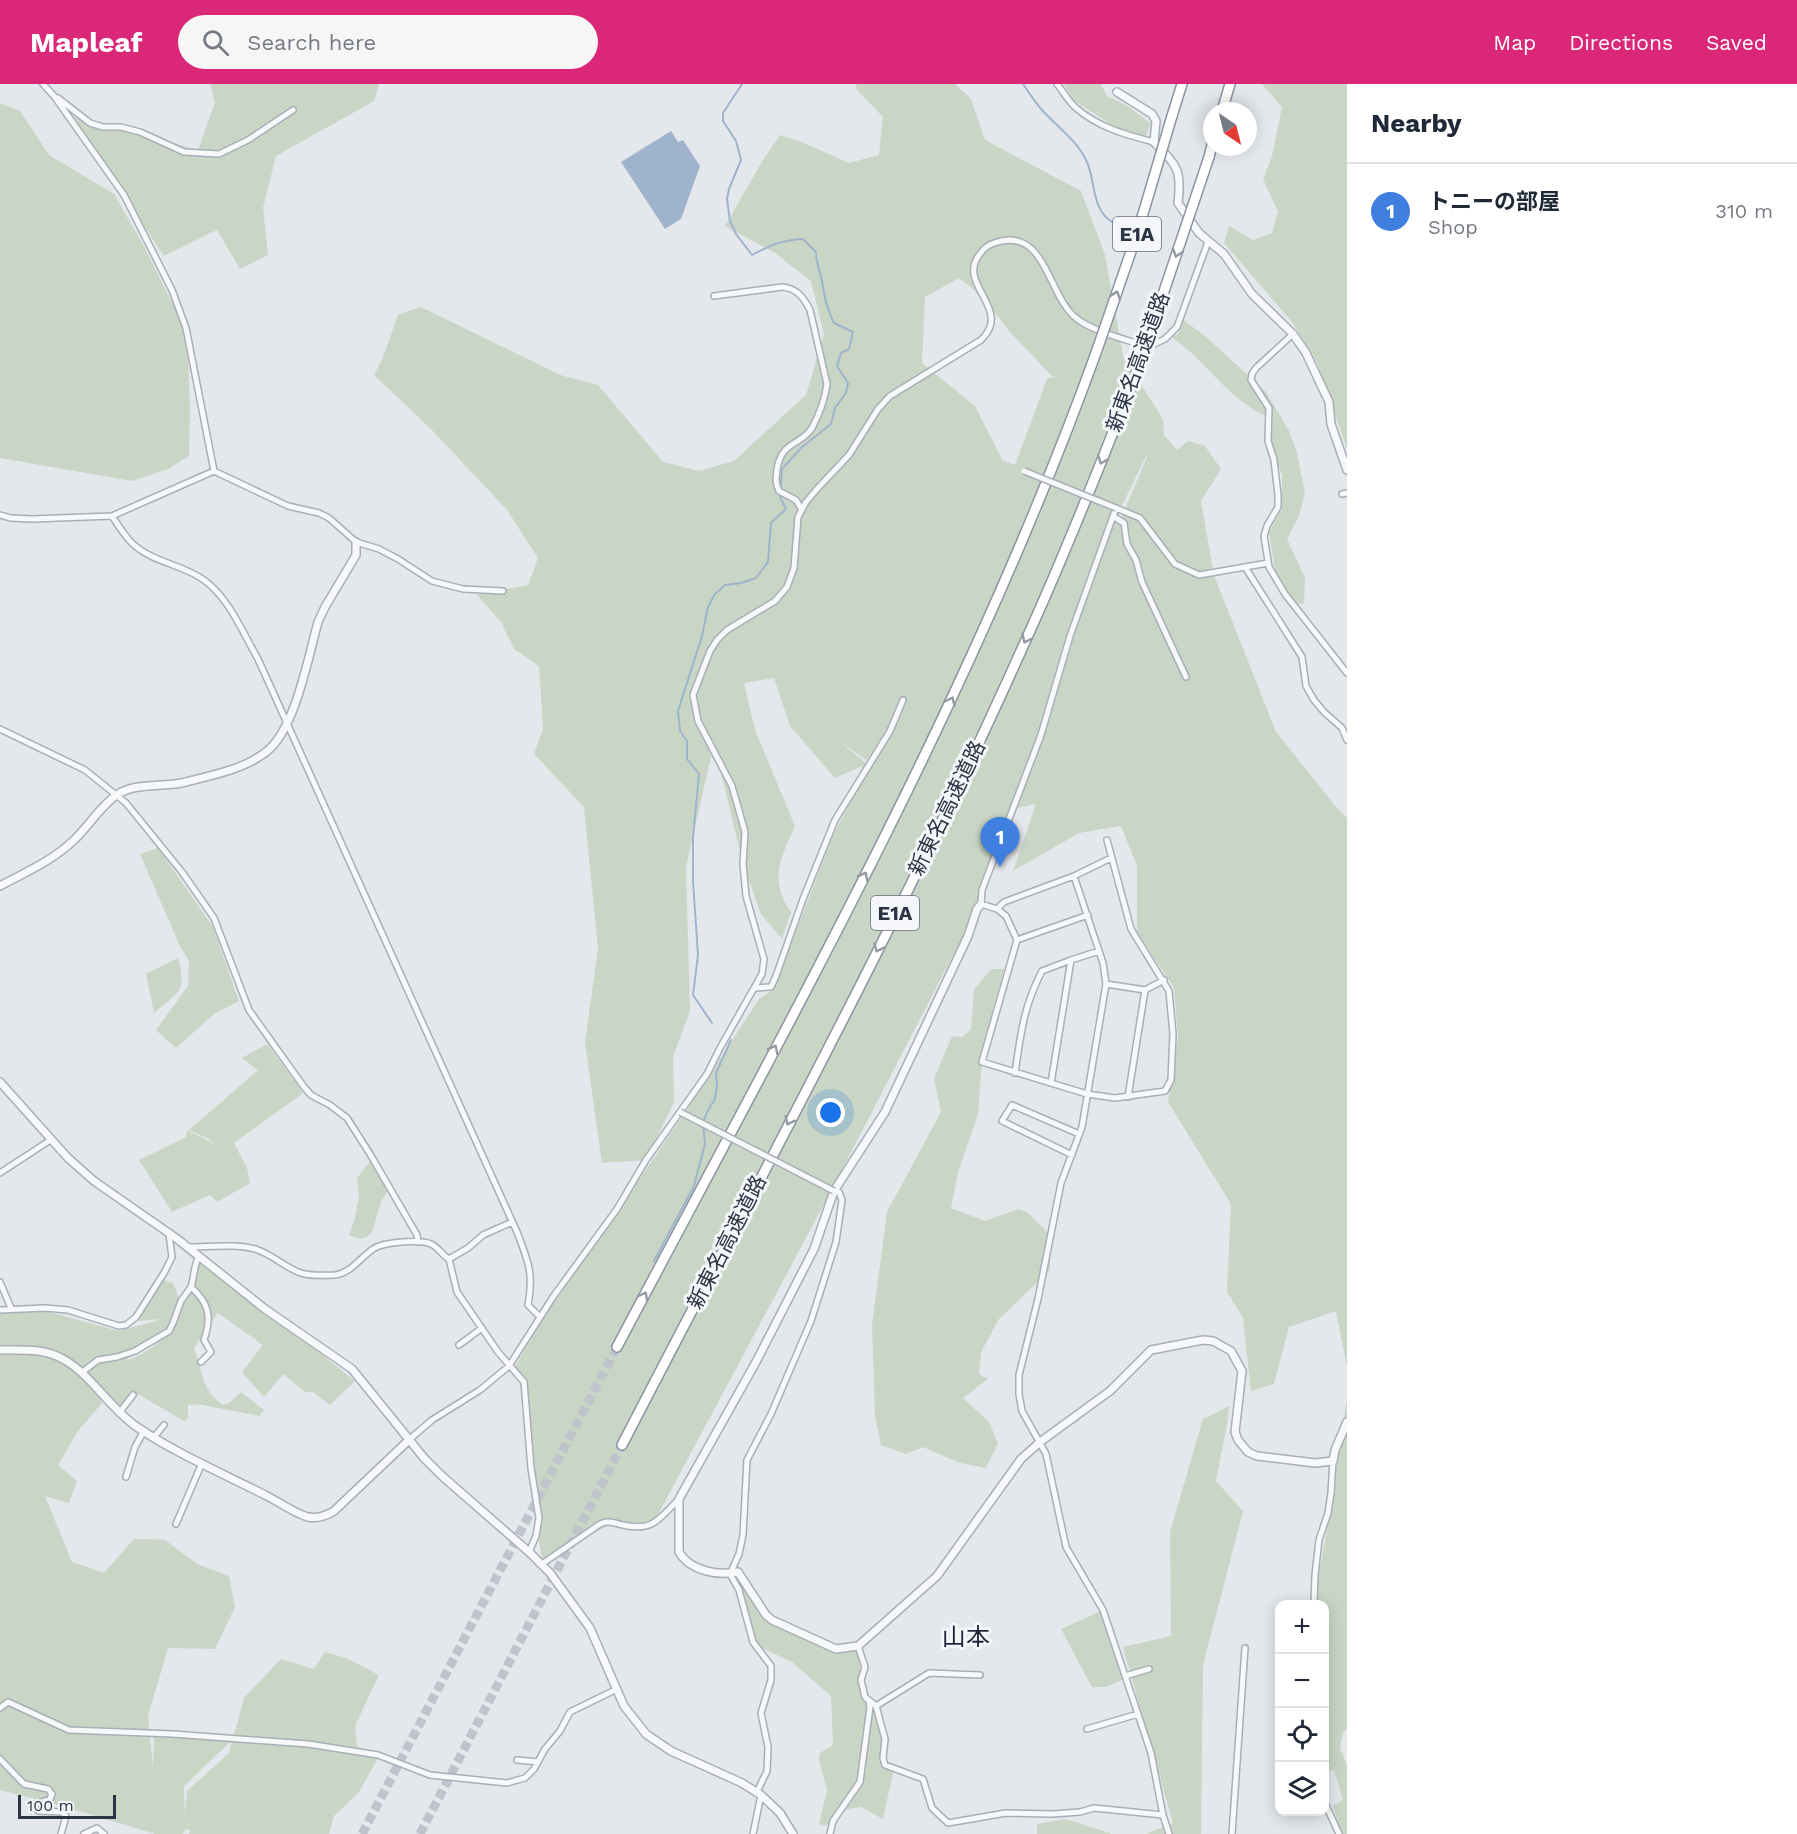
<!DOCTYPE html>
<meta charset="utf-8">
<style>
:root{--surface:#fff;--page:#f6f6f7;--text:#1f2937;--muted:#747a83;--line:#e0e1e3;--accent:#db2777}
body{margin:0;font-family:"Work Sans","Noto Sans JP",sans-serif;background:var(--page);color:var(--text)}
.controls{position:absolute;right:18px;bottom:18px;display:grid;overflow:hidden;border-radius:12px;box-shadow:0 3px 15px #0003}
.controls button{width:54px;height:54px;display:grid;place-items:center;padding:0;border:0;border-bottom:2px solid var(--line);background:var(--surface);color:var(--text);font:30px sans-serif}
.compass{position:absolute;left:1203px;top:18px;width:54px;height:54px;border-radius:50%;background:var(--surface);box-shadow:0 3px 15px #0003;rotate:145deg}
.scale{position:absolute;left:18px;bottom:15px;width:98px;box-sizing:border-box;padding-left:6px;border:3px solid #2b3445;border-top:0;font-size:16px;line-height:21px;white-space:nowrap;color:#2b3445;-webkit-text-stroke:4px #f4f6f9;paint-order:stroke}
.you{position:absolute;left:831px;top:1029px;width:21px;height:21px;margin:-15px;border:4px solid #fff;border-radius:50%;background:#1a73e8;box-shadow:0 0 0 9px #1a73e833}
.badge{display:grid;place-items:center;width:39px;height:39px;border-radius:50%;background:var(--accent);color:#fff;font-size:20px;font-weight:700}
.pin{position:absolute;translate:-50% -50px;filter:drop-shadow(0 2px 3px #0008)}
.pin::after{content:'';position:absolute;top:32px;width:21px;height:18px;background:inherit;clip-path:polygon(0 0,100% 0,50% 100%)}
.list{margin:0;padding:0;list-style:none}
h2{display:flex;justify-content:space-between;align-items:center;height:78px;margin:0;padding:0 24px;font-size:26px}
h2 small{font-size:20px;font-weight:400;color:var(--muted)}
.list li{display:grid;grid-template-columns:39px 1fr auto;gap:18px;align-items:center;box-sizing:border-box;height:96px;padding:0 24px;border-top:2px solid var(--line)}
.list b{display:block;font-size:22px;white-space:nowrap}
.list p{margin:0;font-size:20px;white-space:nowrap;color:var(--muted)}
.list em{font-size:20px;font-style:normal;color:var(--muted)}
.icon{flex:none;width:33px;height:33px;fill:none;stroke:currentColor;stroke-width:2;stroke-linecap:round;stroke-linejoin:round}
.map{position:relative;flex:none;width:1347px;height:1750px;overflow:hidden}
header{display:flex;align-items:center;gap:36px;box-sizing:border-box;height:84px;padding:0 30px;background:var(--accent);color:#fff}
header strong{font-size:28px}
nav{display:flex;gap:33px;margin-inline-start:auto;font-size:21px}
.search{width:420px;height:54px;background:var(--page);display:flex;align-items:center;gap:15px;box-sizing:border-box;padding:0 21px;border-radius:33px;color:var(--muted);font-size:22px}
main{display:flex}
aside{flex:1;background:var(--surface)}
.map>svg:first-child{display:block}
.green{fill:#c9d6c5;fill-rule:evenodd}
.water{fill:#9fb4cc}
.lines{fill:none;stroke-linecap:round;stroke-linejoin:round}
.stream{stroke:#9fb4cc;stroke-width:2}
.motorway-tunnel{stroke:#bfc3cb;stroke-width:9;stroke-dasharray:9 4.5;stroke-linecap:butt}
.minor-casing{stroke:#a9aeb7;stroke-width:8}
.tertiary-casing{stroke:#a9aeb7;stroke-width:10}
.motorway-casing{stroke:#8b94a3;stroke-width:12}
.minor{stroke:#f7f8fa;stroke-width:5}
.tertiary{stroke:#f7f8fa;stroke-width:7}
.motorway{stroke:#fff;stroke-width:9}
.minor-bridge-casing{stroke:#a9aeb7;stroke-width:8;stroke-linecap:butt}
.motorway-bridge-casing{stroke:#8b94a3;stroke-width:12;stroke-linecap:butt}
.minor-bridge{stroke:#f7f8fa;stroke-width:5}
.motorway-bridge{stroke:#fff;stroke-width:9}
.oneway{stroke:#959aa2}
.labels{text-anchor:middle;stroke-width:6;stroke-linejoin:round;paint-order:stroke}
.shield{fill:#f4f6f9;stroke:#676e7b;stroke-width:1.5}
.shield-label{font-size:20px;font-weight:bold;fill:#2b3445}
.street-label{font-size:21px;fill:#2b3445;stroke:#f4f6f9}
.quarter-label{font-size:24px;fill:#1d2536;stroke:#f4f6f9}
</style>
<header>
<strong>Mapleaf</strong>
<div class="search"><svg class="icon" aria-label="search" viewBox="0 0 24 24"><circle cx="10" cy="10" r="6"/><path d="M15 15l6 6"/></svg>Search here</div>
<nav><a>Map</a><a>Directions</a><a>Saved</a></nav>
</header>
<main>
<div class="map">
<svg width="1347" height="1750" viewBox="0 0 1347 1750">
<rect width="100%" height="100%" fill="#e4e7ec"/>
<path class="green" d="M210 0H379L374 17 276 72 263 124 268 171 240 185 217 146 164 172 84 53 72 27 97 45 133 48 198 66 215 18Z
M856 0H955L971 15 985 56 1081 107 1105 171 1123 272 1163 335 1164 351 1177 366 1188 357 1205 362 1221 385 1201 417 1214 491 1276 648 1337 724 1347 734V1283L1336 1227 1289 1243 1274 1300 1251 1307 1243 1234 1227 1208 1231 1120 1168 1018 1178 954 1174 904 1137 848V782L1121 742 1079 749 1013 787 1036 720 1012 725 977 825 830 1109 654 1438 613 1439 542 1475 539 1457 524 1305 513 1286 545 1232 685 1029 759 915 773 906 834 749 891 643 866 676 838 656 867 680 835 694 790 642 774 594 744 599 755 646 795 742C781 774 768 795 791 828L782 855 761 830 743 780 714 659 686 783 690 927 673 973 674 1018 646 1076 602 1079 585 959 598 864 584 723 534 670 543 645 539 582 514 565 501 538 477 511 528 501 538 474 507 426 431 345 374 291 383 273 398 231 421 223 560 291 598 301 663 378 699 387 734 377 806 311 824 250 811 197 775 169 725 142 763 76 780 51 804 59 849 79 879 71 883 33 857 6ZM959 194 984 214 1009 247 1052 292H1056L1047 295 1015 381 1003 377 975 322 922 279 925 213ZM1146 372 1147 373 1117 444 1120 426Z
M1064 0H1101L1107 12 1129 23 1150 39 1146 53 1115 43 1073 16Z
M1262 0H1347V365L1317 278 1292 238 1224 159 1229 142 1253 156 1272 149 1278 128 1263 95 1272 72 1282 23Z
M0 19 20 27 49 71 114 110 145 164 187 249 190 324 189 372 168 385 132 397 0 374Z
M1183 236 1204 251 1266 308 1289 347 1296 365 1305 408 1299 432 1287 455 1305 494 1304 519 1295 521 1275 487 1269 448 1282 425V392L1269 349 1271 334C1264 331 1256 328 1250 323 1220 304 1201 272 1171 253L1178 250Z
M158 764 213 843 239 917 214 930 176 964 156 946 188 902 189 877 180 862 140 770Z
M178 874C187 909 179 907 154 929L146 890Z
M991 885H1004L991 932 981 989 978 1030 958 1089 951 1124 985 1137 1019 1125 1028 1129 1050 1151V1186L999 1235 981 1268 979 1290 988 1295 963 1314 989 1338 998 1359 986 1384 960 1379 923 1363 906 1370 881 1361 875 1332 872 1241 887 1128 941 1028 934 995 952 952 962 953 971 946 974 906Z
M267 960 303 1009 234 1059 247 1084 250 1099 217 1118 210 1111 172 1128 139 1076 186 1053 187 1046 209 1057 215 1063 209 1055 189 1046 258 986 242 974Z
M371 1076 390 1106C369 1122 383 1167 349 1151L355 1134 359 1112 357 1094Z
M199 1172 355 1297 330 1321 313 1308H305L283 1290 264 1313 242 1288 263 1261 218 1229 194 1264C203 1287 200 1305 223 1321L229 1319 241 1308 264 1326 260 1332 197 1320 188 1321V1334L184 1337 138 1310 119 1325 97 1306 102 1319 78 1347 58 1381 77 1397 69 1419 45 1412 72 1478 104 1489 134 1455 165 1456 197 1480 229 1492 235 1523 215 1565 168 1564 148 1632 153 1684 154 1653 233 1655 244 1614 281 1575 314 1585 325 1568 348 1575 379 1591 355 1642 357 1662 378 1674 359 1708 334 1732 329 1750H189L191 1746 186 1745 183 1750H155L69 1724 0 1706V1229L45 1227 119 1247 163 1235 136 1237 163 1196 173 1199 180 1217 188 1205ZM172 1241C165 1257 142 1272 125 1277ZM232 1656 229 1669 187 1707 185 1733 184 1702Z
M1347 1314V1645L1343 1648 1340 1664 1347 1681V1750H1341L1333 1722 1343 1716 1334 1686 1325 1688 1324 1520H1318L1319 1489 1330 1430Z
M1229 1322 1227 1340 1216 1397 1243 1427 1203 1581 1201 1750H1146L1173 1739 1123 1563 1171 1552 1170 1448 1203 1335Z
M732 1492H741L772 1536 836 1565 858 1562 861 1596 881 1638 885 1681 894 1684 883 1735 861 1723 835 1727 827 1742 819 1740 827 1706 819 1676 820 1669 833 1661 831 1612 792 1578 755 1561Z
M1103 1526 1124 1595 1106 1603H1092L1061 1545Z
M1066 1735 1112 1750H1037V1740Z"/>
<path class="water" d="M671 47 678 58 683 56 700 82 681 135 665 145 621 78Z"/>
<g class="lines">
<path class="stream" d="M1023 0C1029 9 1035 18 1042 26 1057 43 1077 56 1087 78 1096 98 1091 127 1114 139
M712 939 693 911 698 871 693 797V754L699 690 687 675V657L680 647 678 627 702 552 708 523 715 510 725 501 741 499 756 494 768 478 771 439 786 425 780 413 782 385 801 364 831 340 835 324 846 309 848 299 837 282 841 269 849 265 853 248 834 239C826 223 825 215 822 197 820 187 816 179 816 168L803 155C783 156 770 161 752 171L736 150 730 137 727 115 729 105 741 76 736 57 723 37V29L742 0
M654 1177 694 1102 705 1060 703 1039 707 1028 715 1015 717 1002 716 989 731 956"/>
<path class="motorway-tunnel" d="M362 1750 617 1263
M420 1750 622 1361"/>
<defs>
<path id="minor" d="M43 0 54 12 124 111 172 206 186 244 214 387
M1057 0C1063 7 1068 17 1075 23 1097 43 1126 51 1154 58
M58 14 90 39 103 43H121L140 48 184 68 219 70 248 56 293 26
M714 212 782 203C797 204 804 214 810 226L827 300C825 314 819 331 812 344 802 361 782 356 777 385 776 393 775 399 779 407L796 416 802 426
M1293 250 1256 284 1252 290 1251 296 1269 324 1268 357 1274 376 1278 411V423L1267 442 1264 452 1269 483 1285 510 1347 589
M1342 410 1347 409
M0 431 11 434 32 435 112 432 214 387 288 422 319 429 329 434 356 458 379 465 398 475 432 497 463 505 503 507
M112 432C118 441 124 451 131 458 150 478 182 480 204 496 229 514 243 549 258 575L517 1148C528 1177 534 1189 528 1221L540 1233
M1114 433 1124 439 1127 460 1136 476 1142 498 1186 593
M1245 483 1302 573 1306 602 1314 616 1324 628 1342 644 1347 656
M0 645 85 686 126 719 182 788 214 834 249 926 304 1003 311 1011 330 1021 347 1034 370 1070 417 1151 418 1158
M1107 756 1131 845 1169 907 1173 950 1171 996 1165 1007 1115 1014 1087 1010 982 978 1017 856 1006 832 997 825 981 820 982 806 1041 651 1070 552 1116 424 1140 434 1175 480 1199 491 1268 479
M1074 792 1103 879 1106 900 1082 1043 1061 1099 1038 1215 1019 1291V1310L1022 1327 1046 1370 1066 1463 1103 1526 1151 1669 1163 1731 1169 1750
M997 825 1004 818 1074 792 1111 774
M1017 856 1088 831
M1106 900 1145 906 1164 896
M756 904 771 903 776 892 803 815 835 736 890 647 903 616
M1015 989C1021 949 1023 924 1042 887L1071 876
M1051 999 1071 876 1099 867
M1128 1013 1145 906
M1072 1071 1002 1037 1012 1021 1079 1050
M0 1089 52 1055
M189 1163C208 1163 240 1159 258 1166 272 1171 284 1182 298 1188 309 1193 324 1191 335 1191 351 1189 360 1174 373 1165 383 1158 420 1155 431 1160 438 1163 442 1171 449 1175L457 1208 498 1268 524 1298 531 1384 539 1434 536 1452 529 1468
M199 1172C194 1180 194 1194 191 1203 209 1219 212 1233 204 1256L211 1268 201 1278
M449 1175 468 1164 483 1151 512 1138
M0 1198 11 1224
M0 1226 45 1224 68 1226 119 1242 126 1241 136 1233 164 1189 172 1173 169 1150
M459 1261 482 1244
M81 1289 98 1276 117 1273 135 1267 169 1247 173 1239 181 1217 191 1203
M119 1329 133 1311
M154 1353 164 1341
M410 1355 432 1336 480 1306 509 1282 553 1213 617 1125 646 1076 707 990 720 964 762 890 764 875 746 812 743 780 745 748 732 702 698 637 693 611 710 567 717 556 727 546 775 517 787 503 794 484 798 433 806 418 817 405 849 371 878 325 890 312 981 256C1014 225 955 200 980 170 984 164 987 162 994 159 1046 141 1047 211 1076 234 1091 247 1128 256 1148 263L1165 255 1177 243 1208 158
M126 1393 135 1363 144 1347
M176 1440 202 1379
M542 1480 600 1440C608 1436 614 1439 623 1441 653 1448 659 1435 679 1415
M1314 1520 1315 1491 1319 1456 1328 1429 1331 1409 1333 1377
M858 1562 865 1583 861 1596 865 1613 876 1622 929 1589 980 1591
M1125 1592 1149 1585
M876 1622 885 1655 883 1674 885 1681 923 1695 932 1724 948 1739 1006 1729 1053 1730 1080 1728 1094 1724 1163 1731
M0 1624 8 1618 69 1646 173 1650 308 1660 378 1671 430 1691 507 1699 525 1694 534 1685 545 1665 560 1647 570 1628 617 1605
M1087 1645 1138 1630
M0 1675 24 1700 48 1705 52 1710 50 1715 33 1721 38 1727 62 1728 66 1732 61 1750
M517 1676 538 1678
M757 1708 767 1687 768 1663 761 1629 771 1596V1582L753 1558 739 1506 730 1490 739 1470 743 1451 747 1376 771 1330 811 1237 836 1158 842 1116 839 1108 834 1107
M1324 1717 1339 1750
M84 1750 97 1744 104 1750
M753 1750 761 1711
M830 1750 833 1737 860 1698 870 1623 869 1618
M1232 1750 1245 1564"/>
<path id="tertiary" d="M1117 8 1152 30 1156 37 1154 58C1177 82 1182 85 1178 119L1199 149 1224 170 1252 210 1293 250 1306 269 1329 318 1331 340 1347 386
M0 802C26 788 52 777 74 756 89 742 101 721 118 710 135 699 161 703 181 699 209 692 243 686 266 668 295 646 308 574 318 538L325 523 356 471V458
M981 820 977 825 968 852 885 1028 834 1107 814 1165 756 1278 679 1415V1468C690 1487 718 1492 738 1488L766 1531 772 1536 836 1565 858 1562 937 1492 1021 1375 1040 1358 1110 1307 1151 1266 1203 1256 1213 1257 1231 1267 1242 1287 1235 1348 1238 1356 1248 1368 1257 1372 1315 1379 1333 1377 1335 1366 1347 1338
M0 998 68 1074 94 1097 176 1154 265 1225 352 1285 424 1374 442 1392 529 1468 550 1489 590 1544 624 1622 646 1650 671 1667 742 1699 761 1711 780 1729 793 1750
M0 1266C22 1266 43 1264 63 1275 92 1291 109 1324 137 1343 175 1369 226 1391 267 1412 279 1418 296 1430 308 1433 318 1435 326 1432 334 1427L410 1355"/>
<path id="motorway" d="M1222 27 1230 0
M1172 32 1182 0
M1209 73 1212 61
M617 1263C789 937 972 614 1097 266
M622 1361C761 1092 906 826 1029 549 1069 461 1104 372 1139 282"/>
</defs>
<use href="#minor" class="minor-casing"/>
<use href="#tertiary" class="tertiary-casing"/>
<use href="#motorway" class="motorway-casing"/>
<use href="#minor" class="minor"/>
<use href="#tertiary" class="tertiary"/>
<use href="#motorway" class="motorway"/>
<defs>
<path id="minor-bridge" d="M1024 387 1116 424
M680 1028 834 1107"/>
<path id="motorway-bridge" d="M1097 266 1137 150 1172 32
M1139 282 1209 73"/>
</defs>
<use href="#minor-bridge" class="minor-bridge-casing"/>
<use href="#motorway-bridge" class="motorway-bridge-casing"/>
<use href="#minor-bridge" class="minor-bridge"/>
<use href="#motorway-bridge" class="motorway-bridge"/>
</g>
<defs><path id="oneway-chevron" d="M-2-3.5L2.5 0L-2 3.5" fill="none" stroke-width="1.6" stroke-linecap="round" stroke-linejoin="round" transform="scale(1.5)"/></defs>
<g class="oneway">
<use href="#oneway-chevron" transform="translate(1177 169) rotate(108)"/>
<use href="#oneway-chevron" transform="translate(1116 211) rotate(-71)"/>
<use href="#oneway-chevron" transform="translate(1102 376) rotate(112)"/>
<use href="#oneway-chevron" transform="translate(1026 555) rotate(115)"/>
<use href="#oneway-chevron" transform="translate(951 617) rotate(-65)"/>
<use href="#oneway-chevron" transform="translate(864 792) rotate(-63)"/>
<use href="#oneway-chevron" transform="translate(878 864) rotate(116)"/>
<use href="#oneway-chevron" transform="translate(774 965) rotate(-62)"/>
<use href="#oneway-chevron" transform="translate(789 1037) rotate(117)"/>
<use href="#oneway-chevron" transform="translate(644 1212) rotate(-62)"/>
</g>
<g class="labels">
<g class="shield">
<rect x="1113" y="133" width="48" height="34" rx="4.5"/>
<rect x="871" y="812" width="48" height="34" rx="4.5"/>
</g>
<g class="shield-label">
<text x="1137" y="157">E1A</text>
<text x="895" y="836">E1A</text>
</g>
<g class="street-label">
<text transform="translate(1138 278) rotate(-70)" y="7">新東名高速道路</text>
<text transform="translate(947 724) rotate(-64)" y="7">新東名高速道路</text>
<text transform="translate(727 1158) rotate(-63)" y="7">新東名高速道路</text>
</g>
<g class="quarter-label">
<text x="966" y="1561">山本</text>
</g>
</g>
</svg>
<div class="controls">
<button>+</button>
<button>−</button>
<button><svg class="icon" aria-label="locate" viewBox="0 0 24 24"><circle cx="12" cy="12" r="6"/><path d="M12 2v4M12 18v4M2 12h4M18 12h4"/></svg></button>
<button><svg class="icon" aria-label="layers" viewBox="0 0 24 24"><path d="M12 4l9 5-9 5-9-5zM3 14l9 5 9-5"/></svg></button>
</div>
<svg class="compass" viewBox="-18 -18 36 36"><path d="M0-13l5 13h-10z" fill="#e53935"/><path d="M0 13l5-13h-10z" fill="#747a83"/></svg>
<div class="scale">100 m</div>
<div class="you"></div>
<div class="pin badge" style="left:1000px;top:783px;background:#3f7fe0">1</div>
</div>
<aside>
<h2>Nearby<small></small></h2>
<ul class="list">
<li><span class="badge" style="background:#3f7fe0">1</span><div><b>トニーの部屋</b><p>Shop</p></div><em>310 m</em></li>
</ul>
</aside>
</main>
